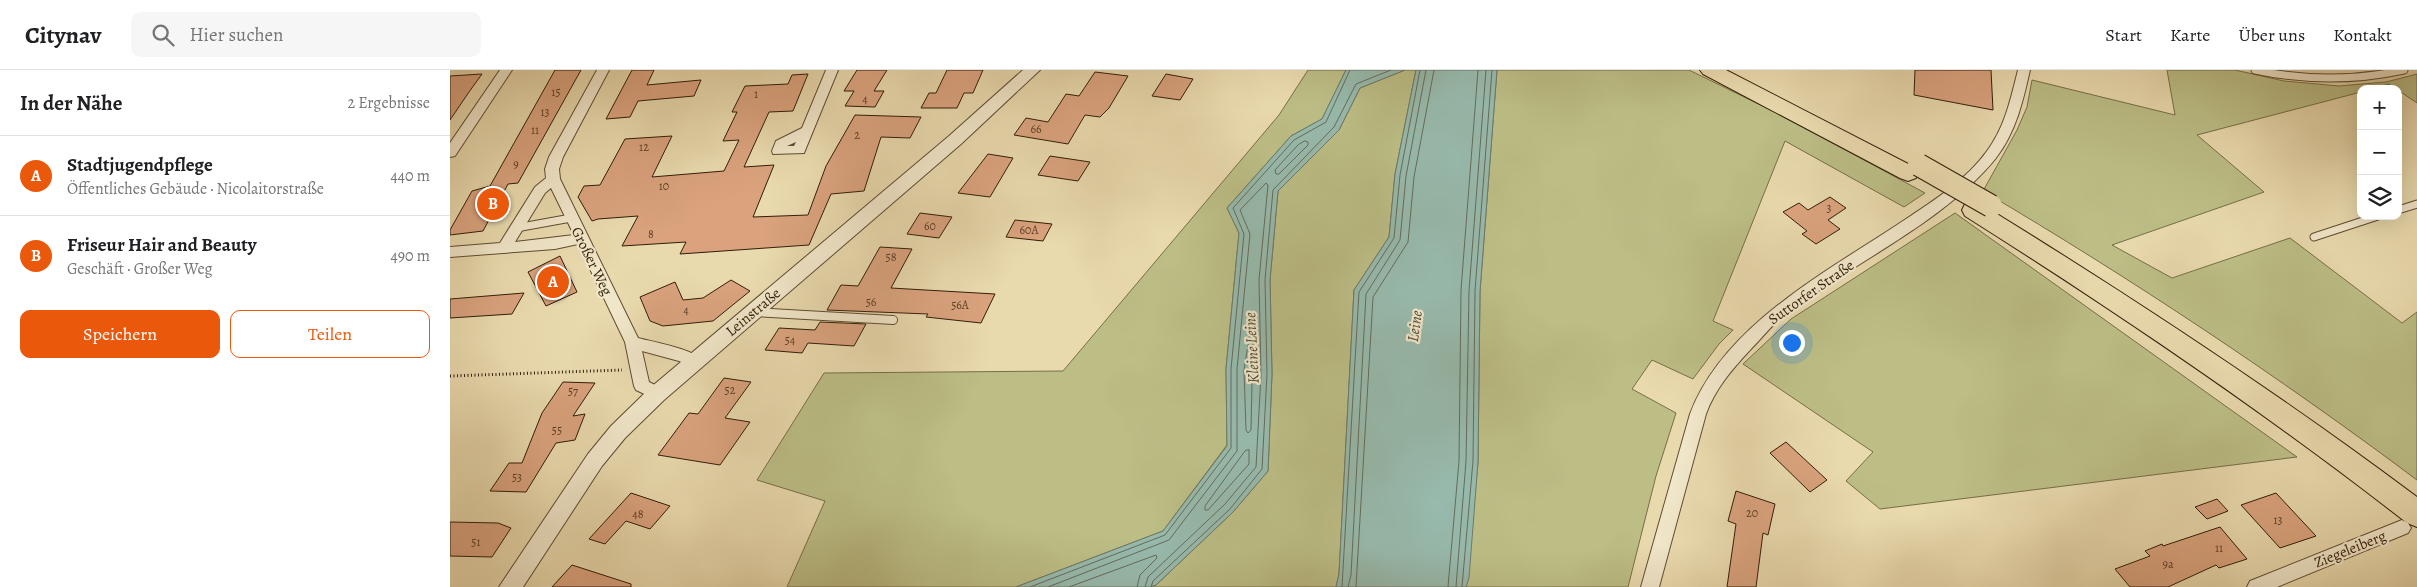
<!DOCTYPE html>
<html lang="de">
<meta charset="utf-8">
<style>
:root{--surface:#fff;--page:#f6f6f6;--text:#202124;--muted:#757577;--line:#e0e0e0;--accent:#ea580c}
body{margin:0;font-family:Alegreya,serif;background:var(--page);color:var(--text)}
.controls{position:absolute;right:15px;top:15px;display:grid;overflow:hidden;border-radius:10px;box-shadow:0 5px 20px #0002}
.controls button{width:45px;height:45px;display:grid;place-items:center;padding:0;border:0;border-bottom:1px solid var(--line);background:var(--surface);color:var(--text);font:25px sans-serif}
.you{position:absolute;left:1341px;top:272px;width:18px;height:18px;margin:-12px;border:4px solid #fff;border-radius:50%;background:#1a73e8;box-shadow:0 0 0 8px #1a73e833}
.badge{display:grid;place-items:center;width:32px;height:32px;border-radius:50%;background:var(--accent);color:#fff;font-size:16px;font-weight:700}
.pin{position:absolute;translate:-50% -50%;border:2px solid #fff;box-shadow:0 1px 5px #0006}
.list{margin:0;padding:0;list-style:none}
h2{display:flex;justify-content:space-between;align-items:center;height:65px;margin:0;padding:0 20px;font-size:21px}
h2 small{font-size:16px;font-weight:400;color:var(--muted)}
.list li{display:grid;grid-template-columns:32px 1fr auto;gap:15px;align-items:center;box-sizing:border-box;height:80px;padding:0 20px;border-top:1px solid var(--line)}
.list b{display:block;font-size:19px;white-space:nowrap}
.list p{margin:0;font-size:16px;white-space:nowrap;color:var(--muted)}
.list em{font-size:16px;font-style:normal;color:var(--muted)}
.actions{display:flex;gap:10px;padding:15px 20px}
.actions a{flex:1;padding:11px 0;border:1px solid var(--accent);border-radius:10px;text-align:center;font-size:18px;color:var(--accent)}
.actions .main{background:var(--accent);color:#fff}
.icon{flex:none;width:28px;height:28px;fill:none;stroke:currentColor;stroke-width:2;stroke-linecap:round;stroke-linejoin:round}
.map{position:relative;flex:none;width:1967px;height:517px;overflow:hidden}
header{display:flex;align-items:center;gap:30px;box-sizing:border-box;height:70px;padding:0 25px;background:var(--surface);border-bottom:1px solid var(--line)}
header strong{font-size:24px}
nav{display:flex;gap:28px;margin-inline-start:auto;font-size:18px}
.search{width:350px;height:45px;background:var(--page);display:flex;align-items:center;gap:12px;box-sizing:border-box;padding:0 18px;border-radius:10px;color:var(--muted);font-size:19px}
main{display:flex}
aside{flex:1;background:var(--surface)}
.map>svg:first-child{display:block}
.green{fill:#bcbe86;stroke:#766e47}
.water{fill:#97baad;stroke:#6e7b6b}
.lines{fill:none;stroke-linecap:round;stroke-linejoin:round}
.shore{stroke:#646c5a;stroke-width:1}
.building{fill:#daa37e;stroke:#311d08}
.service-far1-casing{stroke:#5f4c32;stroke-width:9}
.service-casing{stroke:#5f4c32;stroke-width:10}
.minor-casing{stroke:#5f4c32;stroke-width:2}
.tertiary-casing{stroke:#5f4c32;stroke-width:2}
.trunk-casing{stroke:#311d08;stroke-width:2}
.path{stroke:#311d08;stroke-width:3;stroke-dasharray:1 2.5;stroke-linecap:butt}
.service-far1{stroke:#f1e7ca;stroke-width:7}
.service{stroke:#f1e7ca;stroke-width:8}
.minor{fill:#f1e7ca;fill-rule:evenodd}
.tertiary{fill:#f1e7ca;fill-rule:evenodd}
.trunk{fill:#e9daae;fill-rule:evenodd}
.trunk-bridge-casing{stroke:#311d08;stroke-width:24;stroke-linecap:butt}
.trunk-bridge{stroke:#e9daae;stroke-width:22}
.labels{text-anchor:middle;stroke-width:4.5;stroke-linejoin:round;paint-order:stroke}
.number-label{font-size:12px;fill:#5b3e26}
.street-label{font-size:15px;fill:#311d08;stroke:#f1e7ca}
.water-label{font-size:16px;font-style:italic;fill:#504c3a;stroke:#f1e7ca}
</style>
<header>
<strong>Citynav</strong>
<div class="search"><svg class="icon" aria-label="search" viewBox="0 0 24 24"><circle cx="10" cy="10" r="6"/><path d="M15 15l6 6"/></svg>Hier suchen</div>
<nav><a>Start</a><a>Karte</a><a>Über uns</a><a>Kontakt</a></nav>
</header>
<main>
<aside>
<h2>In der Nähe<small>2 Ergebnisse</small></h2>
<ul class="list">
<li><span class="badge">A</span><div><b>Stadtjugendpflege</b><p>Öffentliches Gebäude · Nicolaitorstraße</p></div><em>440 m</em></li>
<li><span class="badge">B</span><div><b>Friseur Hair and Beauty</b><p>Geschäft · Großer Weg</p></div><em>490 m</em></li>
</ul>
<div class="actions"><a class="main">Speichern</a><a>Teilen</a></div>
</aside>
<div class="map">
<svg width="1967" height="517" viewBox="0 0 1967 517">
<rect width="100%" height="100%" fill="#e9daae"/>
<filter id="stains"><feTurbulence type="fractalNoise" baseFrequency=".004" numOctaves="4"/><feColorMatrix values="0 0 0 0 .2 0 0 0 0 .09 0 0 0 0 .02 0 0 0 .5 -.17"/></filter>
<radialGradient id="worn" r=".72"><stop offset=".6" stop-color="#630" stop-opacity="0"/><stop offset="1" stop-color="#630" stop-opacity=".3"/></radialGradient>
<path class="green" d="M858 0H896L872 49 841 66 777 138 789 163 776 299 777 375 713 461 566 517H337L375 431 307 410 374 303 613 301 829 45Z
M955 0H966L945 104 939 167 904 220 889 504 886 517H700L706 515 783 442 818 401 822 304 820 210 828 121 889 60 910 18Z
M1047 0H1239L1329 44 1475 123 1454 137 1335 71 1263 251 1283 260 1269 274 1243 309 1202 290 1182 319 1226 343 1206 406 1178 517H1016L1028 392 1030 221Z
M1717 0H1785L1834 11 1889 16 1936 12 1967 4V33L1939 14 1921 19H1911V22L1747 65 1814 122 1662 175 1722 208 1840 168 1952 253 1967 242V410C1828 306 1682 209 1533 121L1567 60 1577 37 1582 10 1725 45Z
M1505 143 1847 387 1430 439 1396 411 1423 382 1293 294 1341 249Z"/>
<path class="water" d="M896 0H955L910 18 889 60 828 121 820 210 822 304 818 401 783 442 706 515 700 517H566L713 461 777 376 776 299 789 163 777 138 841 66 872 49Z
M966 0H1047L1030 221 1028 392 1019 508 1016 517H886L889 504 904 220 939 167 945 104Z"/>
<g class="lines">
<path class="shore" d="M855 71 858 72V75L829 104H826L825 100 848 75Z
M800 265 803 267 801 360 798 363 796 360 794 300Z
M799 380V394L758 440H755V436L795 381Z
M580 517 715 465 781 378V299L794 164 783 138 844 70 876 52 900 0
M598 517 719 470 787 381V299L800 164 790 140 816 113 818 115 809 210 811 304 806 397 775 434 698 507 695 517
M619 517 706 485 707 488 690 505 687 517
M701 517 703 511 780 439 812 399 817 304 815 210 823 120 884 57 906 14 941 0
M892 517 909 222 944 168 950 105 970 0
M898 517 901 505 916 224 950 170 956 106 976 0
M906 517 923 227 958 172 964 107 984 0
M998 517 1009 391 1011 220 1028 0
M1006 517 1016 391 1019 221 1036 0
M1012 517 1023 391 1025 221 1042 0"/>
</g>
<path class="building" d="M105 0H131L68 113 58 114 33 161 0 165V160L22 121 40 116Z
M182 0H204L197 15 251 10 244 26 188 31 180 47 156 49Z
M407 0H437L424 21H434L425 37 395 36 404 21H394Z
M497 0H533L523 23H514L507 38H471L479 23H486Z
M1465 0H1541L1543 40 1464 25Z
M645 2 678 6 659 38 650 47 635 45 618 74 564 65 576 48 598 52 616 24 629 26Z
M32 4 19 22 0 50V6Z
M358 4 343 41 319 42 294 97 324 95 303 147 358 145 376 96 405 45 471 47 460 68 431 67 414 121 381 124 359 175 230 184 236 172 172 176 188 146 148 149 142 151 128 127 134 116 150 115 175 69 222 66 202 107 274 101 289 70 273 71 287 42H282L295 16 338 14 342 5Z
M716 4 743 9 730 30 702 26Z
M538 84 563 88 540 127 508 123Z
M600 86 640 92 628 111 588 105Z
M1380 127 1396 138 1378 150 1390 159 1366 174 1352 164 1357 161 1333 142 1349 133 1358 140Z
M470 143 502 147 489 168 457 164Z
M565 150 602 154 593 171 556 167Z
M430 177 462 179 441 218 545 224 531 253 476 247 478 244 377 240 391 215 408 216Z
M110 186 127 222 96 236 78 202Z
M281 210 300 221 263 251 213 256 200 251 190 227 225 212 233 230 253 228Z
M74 223 62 244 0 248V229Z
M370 252 416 254 404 276 358 273 352 283 315 280 329 258 365 260Z
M274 308 301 312 275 348 300 352 270 395 208 385 239 343 248 344Z
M113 312 145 313 123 346 135 344 125 370 106 373 76 422 40 421 59 393H72L92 343Z
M1336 372 1377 410 1360 422 1320 383Z
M1286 421 1325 434 1318 465 1313 463 1306 517H1277L1286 454 1278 451Z
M181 423 220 436 200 459 176 451 155 474 139 469Z
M1826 423 1866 466 1830 478 1791 435Z
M1767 429 1778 441 1757 449 1745 437Z
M0 452 48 453 61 458 42 487 0 486Z
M1770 457 1797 489 1769 498 1766 495 1718 517H1680L1665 499 1700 486 1695 481 1712 474 1713 476Z
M122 495 181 514V517H102Z"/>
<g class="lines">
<defs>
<path id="service-far1" d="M1805 0C1856 11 1903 11 1954 0
M1948 140 1967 134
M66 158 121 148
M1864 167 1928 146"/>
<path id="service" d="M305 242 443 250"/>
<path id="minor" d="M50 0H62L5 86 0 87V73Z
M147 0H159L113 87 109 99 110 109 188 268C203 272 246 279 253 292L250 296 245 298 229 291 192 281 199 312 213 319 215 324 213 329 207 330 186 320 184 316 175 272 128 174 105 179 0 187V177L50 173 85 117 96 108 95 99 99 87ZM101 118 124 165 65 172 95 123Z
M376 0H388L354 83 323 84 322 81 326 71 352 58ZM346 72 344 76H337Z
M1568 0H1580C1573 31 1566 62 1546 88 1494 153 1398 195 1333 246 1321 256 1312 268 1301 279 1283 298 1265 319 1256 344L1209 517H1191L1240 344C1274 254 1380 200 1456 149 1485 130 1517 109 1537 81 1555 57 1561 28 1568 0Z
M1952 450 1958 453 1961 458 1958 463 1827 517H1797L1800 511Z"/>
<path id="tertiary" d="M573 0H590L511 74 214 330 175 368 152 396 73 517H49L138 384 161 356 200 318 499 66Z"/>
<path id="trunk" d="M1250 0H1276L1466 98 1469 103 1466 108 1458 111 1450 108 1253 4Z
M1523 132 1531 134C1680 226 1827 322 1967 427V457L1957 453C1815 342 1667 242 1515 146L1512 140 1515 134Z"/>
</defs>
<use href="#service-far1" class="service-far1-casing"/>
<use href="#service" class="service-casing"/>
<use href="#minor" class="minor-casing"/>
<use href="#tertiary" class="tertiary-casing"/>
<use href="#trunk" class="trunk-casing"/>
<path class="path" d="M0 306 172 300"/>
<use href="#service-far1" class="service-far1"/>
<use href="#service" class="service"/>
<use href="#minor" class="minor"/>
<use href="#tertiary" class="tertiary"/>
<use href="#trunk" class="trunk"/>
<defs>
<path id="trunk-bridge" d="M1469 95 1541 136"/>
</defs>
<use href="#trunk-bridge" class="trunk-bridge-casing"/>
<use href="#trunk-bridge" class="trunk-bridge"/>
</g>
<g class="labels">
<g class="number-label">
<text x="106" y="26">15</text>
<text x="306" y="28">1</text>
<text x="415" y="33">4</text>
<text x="95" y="46">13</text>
<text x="586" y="63">66</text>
<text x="85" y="64">11</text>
<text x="407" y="69">2</text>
<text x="194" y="81">12</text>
<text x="66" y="98">9</text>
<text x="214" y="120">10</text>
<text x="1379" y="142">3</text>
<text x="480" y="160">60</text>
<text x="579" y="164">60A</text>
<text x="201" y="168">8</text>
<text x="441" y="191">58</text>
<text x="421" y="236">56</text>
<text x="510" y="239">56A</text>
<text x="236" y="244">4</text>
<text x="340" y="274">54</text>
<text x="280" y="324">52</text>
<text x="123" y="325">57</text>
<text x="107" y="364">55</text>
<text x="67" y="411">53</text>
<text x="1302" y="447">20</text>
<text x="188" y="448">48</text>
<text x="1828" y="454">13</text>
<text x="26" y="476">51</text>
<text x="1769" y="482">11</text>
<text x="1718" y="498">9a</text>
</g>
<g class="street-label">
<text transform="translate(142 191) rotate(64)" y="5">Großer Weg</text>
<text transform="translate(1361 222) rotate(-35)" y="5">Suttorfer Straße</text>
<text transform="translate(303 242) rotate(-40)" y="5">Leinstraße</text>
<text transform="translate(1900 479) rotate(-22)" y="5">Ziegeleiberg</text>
</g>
<g class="water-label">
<text transform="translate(964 256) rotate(-82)" y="6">Leine</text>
<text transform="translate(801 278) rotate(-93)" y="6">Kleine Leine</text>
</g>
</g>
<rect width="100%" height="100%" filter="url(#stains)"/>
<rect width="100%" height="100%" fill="url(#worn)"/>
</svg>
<div class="controls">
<button>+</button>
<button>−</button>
<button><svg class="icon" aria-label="layers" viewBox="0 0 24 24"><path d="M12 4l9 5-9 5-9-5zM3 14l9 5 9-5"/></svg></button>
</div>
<div class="you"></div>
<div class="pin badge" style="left:103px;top:212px">A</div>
<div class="pin badge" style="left:43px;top:134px">B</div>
</div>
</main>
